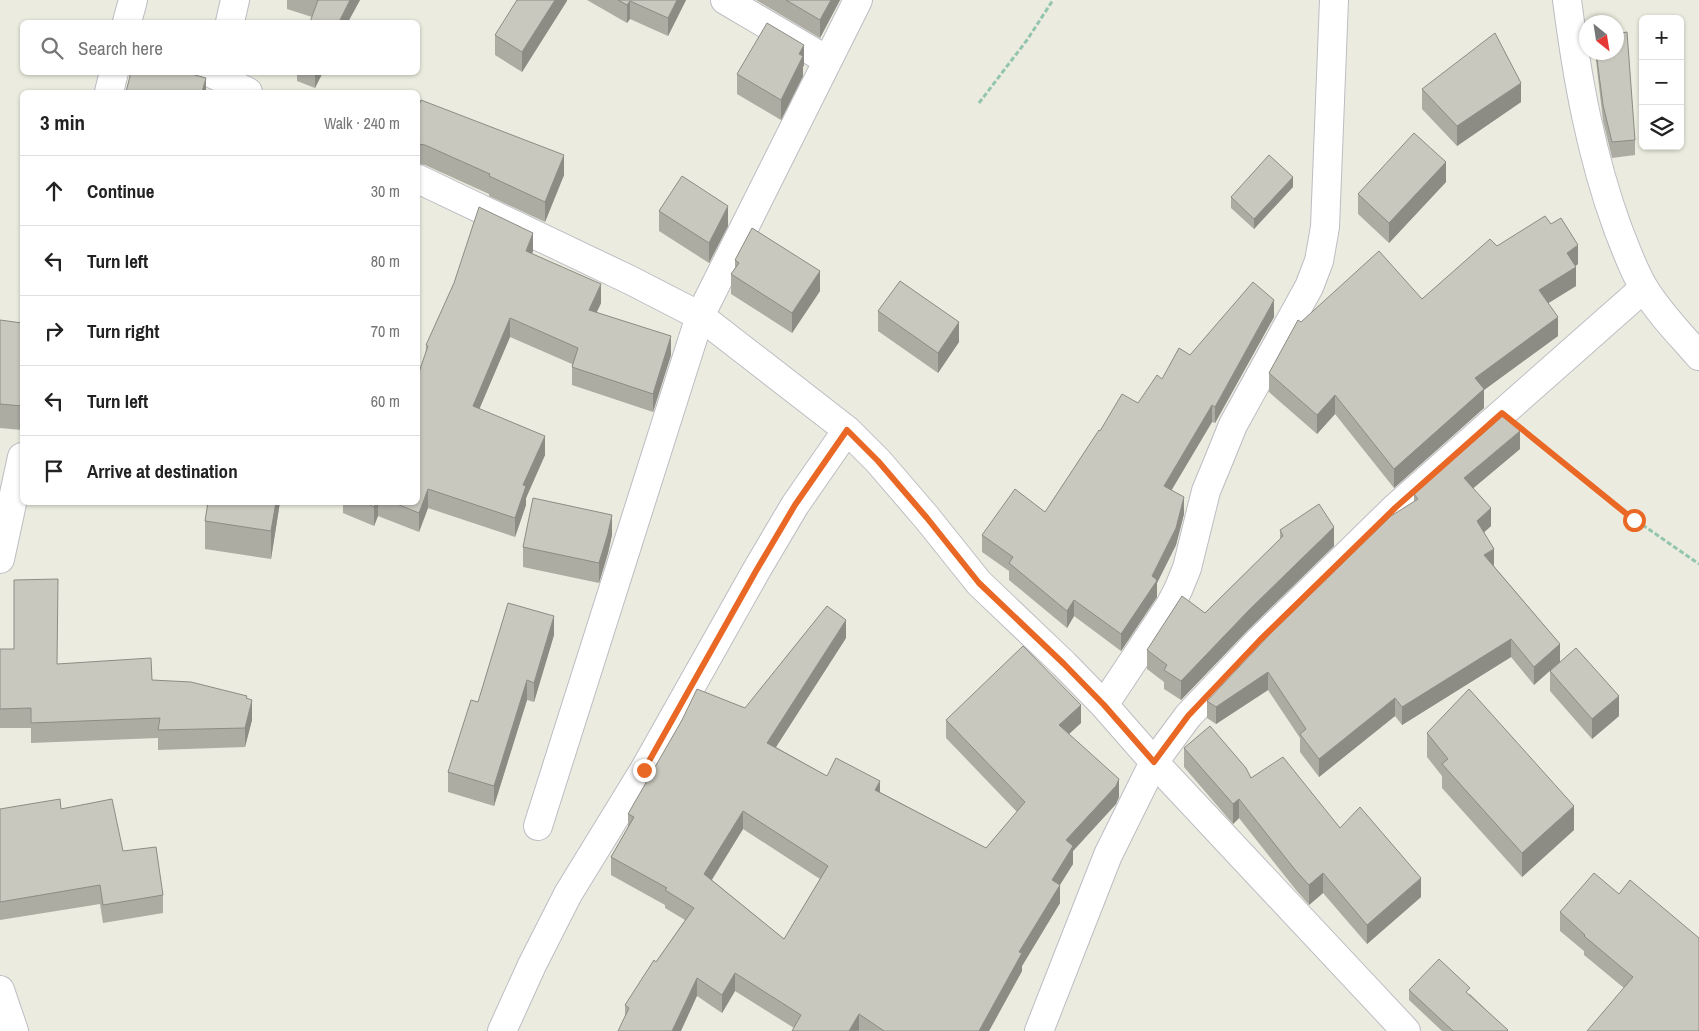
<!DOCTYPE html>
<meta charset="utf-8">
<style>
:root{--surface:#fff;--page:#f2f2f2;--text:#222;--muted:#767676;--line:#e0e0e0}
body{margin:0;font-family:"Archivo Narrow",sans-serif;background:var(--page);color:var(--text)}
.controls{position:absolute;right:15px;top:15px;display:grid;overflow:hidden;border-radius:8px;box-shadow:0 1px 4px #0004}
.controls button{width:45px;height:45px;display:grid;place-items:center;padding:0;border:0;border-bottom:1px solid var(--line);background:var(--surface);color:var(--text);font:25px sans-serif}
.compass{position:absolute;left:1579px;top:15px;width:45px;height:45px;border-radius:50%;background:var(--surface);box-shadow:0 1px 4px #0004;rotate:150deg}
.stop{position:absolute;width:15px;height:15px;margin:-11px;border:4px solid #ea6826;border-radius:50%;background:#fff}
.stop.end{background:#ea6826;border-color:#fff;box-shadow:0 1px 5px #0008}
.list{margin:0;padding:0;list-style:none}
h2{display:flex;justify-content:space-between;align-items:center;height:65px;margin:0;padding:0 20px;font-size:21px}
h2 small{font-size:16px;font-weight:400;color:var(--muted)}
.list li{display:grid;grid-template-columns:32px 1fr auto;gap:15px;align-items:center;box-sizing:border-box;height:70px;padding:0 20px;border-top:1px solid var(--line)}
.list b{display:block;font-size:19px;white-space:nowrap}
.list em{font-size:16px;font-style:normal;color:var(--muted)}
.icon{flex:none;width:28px;height:28px;fill:none;stroke:currentColor;stroke-width:2;stroke-linecap:round;stroke-linejoin:round}
.map{position:relative;flex:none;width:1699px;height:1031px;overflow:hidden}
.search{position:absolute;background:var(--surface);box-shadow:0 1px 4px #0004;left:20px;top:20px;width:400px;height:55px;display:flex;align-items:center;gap:12px;box-sizing:border-box;padding:0 18px;border-radius:8px;color:var(--muted);font-size:19px}
.panel{position:absolute;background:var(--surface);box-shadow:0 1px 4px #0004;left:20px;top:90px;width:400px;height:415px;border-radius:8px}
.map>svg:first-child{display:block}
.lines{fill:none;stroke-linecap:round;stroke-linejoin:round}
.minor-casing{stroke:#bcbdc3;stroke-width:30}
.path{stroke:#93c5ae;stroke-width:3;stroke-dasharray:5 2.5;stroke-linecap:butt}
.minor{stroke:#fff;stroke-width:28}
.wall{fill:#acaca3;fill-rule:evenodd}
.shaded-wall{fill:#8c8c85}
.building{fill:#c8c8be;stroke:#8c8c85;fill-rule:evenodd}
.route{stroke:#ea6826;stroke-width:6}
</style>
<div class="map">
<svg width="1699" height="1031" viewBox="0 0 1699 1031">
<rect width="100%" height="100%" fill="#ebecdf"/>
<g class="lines">
<defs>
<path id="minor" d="M725 0 827 60
M1567 0C1577 77 1591 156 1618 229 1626 249 1633 270 1644 288 1659 313 1680 334 1699 356
M127 22 133 0
M230 22 235 0
M209 72 248 92
M109 92 114 72
M418 179 630 280 700 316 847 430 878 461 927 518 979 583 1064 664 1104 705 1154 762 1406 1031
M0 559 22 457
M1104 705 1169 607 1178 590 1187 568 1206 491 1218 462 1233 425 1309 287 1319 261 1325 227 1334 0
M538 826 700 316 858 0
M0 990 14 1031
M502 1031 532 965 568 894 644 770 756 571 795 505 847 430
M1039 1031 1108 855 1154 762 1188 716 1260 640 1395 508 1644 288"/>
</defs>
<use href="#minor" class="minor-casing"/>
<path class="path" d="M979 103 1027 40 1053 0
M1531 436 1634 519 1699 564"/>
<use href="#minor" class="minor"/>
</g>
<path class="wall" d="M287 0H360L348 22 312 17 287 9Z
M567 0 522 72 495 55V35Z
M587 0H686L668 36 630 19 627 23Z
M756 0H840L820 38Z
M1595 52H1616L1635 140V155L1612 158 1603 121Z
M804 65 803 67V76L781 120 737 94V74Z
M297 72H323L315 88 297 81Z
M1422 89 1521 102 1457 146 1422 109Z
M418 108 564 175 545 222 489 196V194L425 165 418 164Z
M1446 182 1389 243 1358 214V194Z
M1293 187 1254 229 1231 208V197Z
M659 211 728 226 709 263 659 231Z
M1551 224 1578 264 1575 266 1576 286 1548 303 1558 336 1484 390V408L1394 488 1335 414 1317 434 1269 392V373L1301 322 1422 299 1497 246Z
M533 251 532 254 601 303 597 312 671 355 653 412 572 385V364L510 337 479 409 545 455 526 498V505L515 537 428 508 419 532 378 516 374 526 343 513V502H418L426 345Z
M735 260 820 291 792 333 731 294V274L735 268Z
M878 311 959 342 938 373 878 331Z
M1274 317 1215 423 1212 422 1171 490 1184 514 1176 545 1157 583V597L1121 651 1074 616 1067 628 1009 580V571L982 552V535L1045 512 1100 431 1138 403 1162 379 1190 355Z
M0 320 22 323V430L0 428Z
M1520 449 1473 488 1491 526 1484 532 1494 566 1560 644 1534 685 1511 657 1402 725 1395 716 1319 777 1300 752V738L1268 690 1216 724 1207 718V701L1414 502V494Z
M208 502H280L271 559 205 549V521Z
M1280 530 1334 546 1249 629 1181 700 1164 689V682L1147 669V650L1205 613 1280 539Z
M612 535 608 553 599 583 523 567V547Z
M554 635 534 702 527 700 494 806 448 792V772L478 702Z
M846 638 776 747 827 776 880 792 986 848 1017 812 946 738V720L1081 723 1069 734 1119 797 1116 804 1073 851V864L1060 884V903L1022 966V971L989 1031H792L794 1028 735 991 722 1013 697 996 625 1017V1005L656 962 685 920 665 908V905L611 875V857L628 827V814L745 708ZM743 829 820 879 784 939 712 880Z
M0 649 57 664 152 680 247 698 252 720 245 747 158 750V738L31 743V728H0Z
M1550 671 1619 716 1592 739 1550 691Z
M1427 733 1574 830 1522 877 1442 788V776L1427 757Z
M1184 748 1251 778 1340 828 1421 897 1367 944 1323 893 1309 905 1296 890 1239 818 1233 824 1184 767Z
M0 809H61L123 851 163 895V913L103 923 100 904 0 920Z
M1619 894 1699 938 1624 988 1584 955V951L1560 931V912Z
M1409 990 1470 994 1508 1031H1442L1409 1000Z"/>
<path class="shaded-wall" d="M350 0H360L348 22H339Z
M555 0H567V1L522 72V52Z
M677 0H686L668 36V18Z
M831 0H840L820 38V20Z
M630 1V19L627 23V5Z
M804 45V65L803 67V76L781 120V100L799 54Z
M315 72H323L315 88Z
M206 78V92H202Z
M1521 83V102L1457 146V126Z
M564 155V175L545 222V202Z
M1446 162V182L1389 243V223Z
M1293 177V187L1254 229V219Z
M728 206V226L709 263V243Z
M533 233V251L526 270V251Z
M1578 245V264L1567 272V253Z
M1576 267V286L1539 309V290Z
M820 271V291L792 333V313Z
M601 284V303L589 328V310Z
M1274 300V317L1215 423V407Z
M1558 317V336L1484 390V408L1394 488V469L1475 378Z
M510 318V337L473 424V406Z
M959 322V342L938 373V353Z
M671 336V355L653 412V394Z
M1335 395V414L1317 434V415Z
M1212 405V422L1164 503V486Z
M1520 431V449L1464 496V478Z
M545 436V455L526 498V505L515 537V518L523 485Z
M428 489V508L419 532V513Z
M1184 497V514L1176 545 1157 583V597L1121 651V634L1152 576Z
M276 502H280L271 559V531Z
M376 502H378V516L374 526V507Z
M1491 508V526L1477 539V521Z
M612 515V535L608 553 599 583V563Z
M1334 527V546L1249 629 1181 700V681L1249 610Z
M1494 549V566L1484 555Z
M1074 600V616L1067 628V611Z
M554 616V635L534 702V683Z
M846 620V638L767 761V743Z
M1511 639V657L1402 725V707Z
M1560 644V662L1534 685V667Z
M1268 672V690L1216 724V707Z
M527 680V700L494 806V786Z
M1619 696V716L1592 739V719Z
M1395 698V716L1319 777V759Z
M252 700V720L245 747V728Z
M1081 705V723L1059 743V725Z
M1119 779V797L1116 804 1073 851V864L1055 893 1060 885V903L1022 966V971L989 1031H979L1019 952 1052 880 1066 840Z
M880 781V799L875 790Z
M1239 799V818L1233 824V804Z
M1574 806V830L1522 877V853Z
M743 811V829L704 892V874Z
M1323 873V893L1309 905V885Z
M1421 878V897L1367 944V925Z
M735 973V991L722 1013V995Z
M697 978V996L681 1031H672Z
M859 1014V1031H849Z"/>
<path class="building" d="M318 0H317H350L339 22H310Z
M517 0H555L522 52 495 35Z
M618 0H677L668 18 630 1 627 5Z
M786 0H831L820 20Z
M767 23 804 45 799 54 803 56 781 100 737 74Z
M1627 32 1635 140 1612 142 1603 105 1596 52H1616V34Z
M1495 33 1521 83 1457 126 1422 89Z
M131 72H184L206 78 202 92H126Z
M421 100 564 155 545 202 489 176 490 174 425 145 418 144V108Z
M1414 133 1446 162 1389 223 1358 194Z
M1269 155 1293 177 1254 219 1231 197Z
M682 176 728 206 709 243 659 211Z
M479 207 533 233 526 251 601 284 589 310 671 336 653 394 572 367 578 348 510 318 473 406 545 436 523 485 526 486 515 518 428 489 419 513 392 502H418V375L428 346 426 345 454 283Z
M1545 216 1551 224 1561 218 1578 245 1567 253 1576 267 1539 290 1558 317 1475 378 1484 389 1394 469 1335 395 1317 415 1269 373 1298 320 1301 322 1379 251 1422 299 1490 239 1497 246Z
M752 228 820 271 792 313 731 274 739 263 735 260Z
M900 281 959 322 938 353 878 311Z
M1253 282 1274 300 1215 407 1212 405 1164 486 1184 497 1176 528 1152 576 1157 580 1156 582 1121 634 1074 600 1067 611 1009 563 1013 557 982 535 1015 489 1045 512 1099 430 1100 431 1122 394 1138 403 1157 375 1162 379 1179 348 1190 355Z
M0 320 22 323V406L0 404Z
M1505 414 1520 431 1464 478 1491 508 1477 521 1494 549 1484 555 1560 644 1534 667 1511 639 1402 707 1395 698 1319 759 1300 734 1306 729 1268 672 1216 707 1207 701 1271 633 1391 516 1418 499 1414 494Z
M533 498 612 515 608 533 599 563 523 547Z
M208 502H276L271 531 205 521Z
M363 502H376L374 507Z
M1319 504 1334 527 1249 610 1181 681 1164 670 1167 665 1147 650 1182 596 1205 613 1283 536 1280 530Z
M58 579 57 664 151 658 152 680 191 682 247 696 246 698 252 700 245 728 158 730 160 718 31 723V708L0 709V649H14V580Z
M508 603 554 616 534 683 527 680 494 786 448 772 471 700 478 702Z
M827 606 846 620 767 743 827 776 836 758 880 781 875 790 986 848 1025 802 946 720 1023 646 1081 705 1059 725 1119 779 1116 786 1066 840 1073 846 1052 880 1060 885 1019 952 1022 953 979 1031H884L859 1014 849 1031H792L801 1015 735 973 722 995 697 978 672 1031H618L629 1008 625 1005 654 960 656 962 694 908 665 890 667 888 611 857 634 817 628 814 682 720 697 689 745 708ZM743 811 828 866 784 939 704 874Z
M1576 648 1619 696 1592 719 1550 671Z
M1469 689 1574 806 1522 853 1442 764 1448 759 1427 733Z
M1210 726 1246 768 1251 778 1283 757 1340 828 1360 807 1421 878 1367 925 1323 873 1309 885 1296 871 1239 799 1233 804 1184 748Z
M60 799 61 809 112 799 123 851 156 847 163 895 103 905 100 885 0 902V809Z
M1594 873 1619 894 1630 880 1699 938V1031H1587L1633 977 1584 936 1585 935 1560 912Z
M1439 959 1470 988 1466 992 1508 1030 1507 1031H1453L1409 990Z"/>
<g class="lines">
<path class="route" d="M644 770 756 571 795 505 847 430 878 461 927 518 979 583 1064 664 1104 705 1154 762 1188 716 1260 640 1395 508 1502 413 1634 520"/>
</g>
</svg>
<div class="controls">
<button>+</button>
<button>−</button>
<button><svg class="icon" aria-label="layers" viewBox="0 0 24 24"><path d="M12 4l9 5-9 5-9-5zM3 14l9 5 9-5"/></svg></button>
</div>
<svg class="compass" viewBox="-18 -18 36 36"><path d="M0-13l5 13h-10z" fill="#e53935"/><path d="M0 13l5-13h-10z" fill="#767676"/></svg>
<div class="stop" style="left:1634px;top:520px"></div>
<div class="stop end" style="left:644px;top:770px"></div>
<div class="search"><svg class="icon" aria-label="search" viewBox="0 0 24 24"><circle cx="10" cy="10" r="6"/><path d="M15 15l6 6"/></svg>Search here</div>
<section class="panel">
<h2>3 min<small>Walk · 240 m</small></h2>
<ul class="list">
<li><svg class="icon" aria-label="ahead" viewBox="0 0 24 24"><path d="M12 20V5M6 11l6-6 6 6"/></svg><div><b>Continue</b></div><em>30 m</em></li>
<li><svg class="icon" aria-label="left" viewBox="0 0 24 24"><path d="M17 20v-9H6M10 6l-5 5 5 5"/></svg><div><b>Turn left</b></div><em>80 m</em></li>
<li><svg class="icon" aria-label="right" viewBox="0 0 24 24"><path d="M7 20v-9h11M14 6l5 5-5 5"/></svg><div><b>Turn right</b></div><em>70 m</em></li>
<li><svg class="icon" aria-label="left" viewBox="0 0 24 24"><path d="M17 20v-9H6M10 6l-5 5 5 5"/></svg><div><b>Turn left</b></div><em>60 m</em></li>
<li><svg class="icon" aria-label="arrive" viewBox="0 0 24 24"><path d="M6 21V4h12l-3 4 3 4H6"/></svg><div><b>Arrive at destination</b></div></li>
</ul>
</section>
</div>
